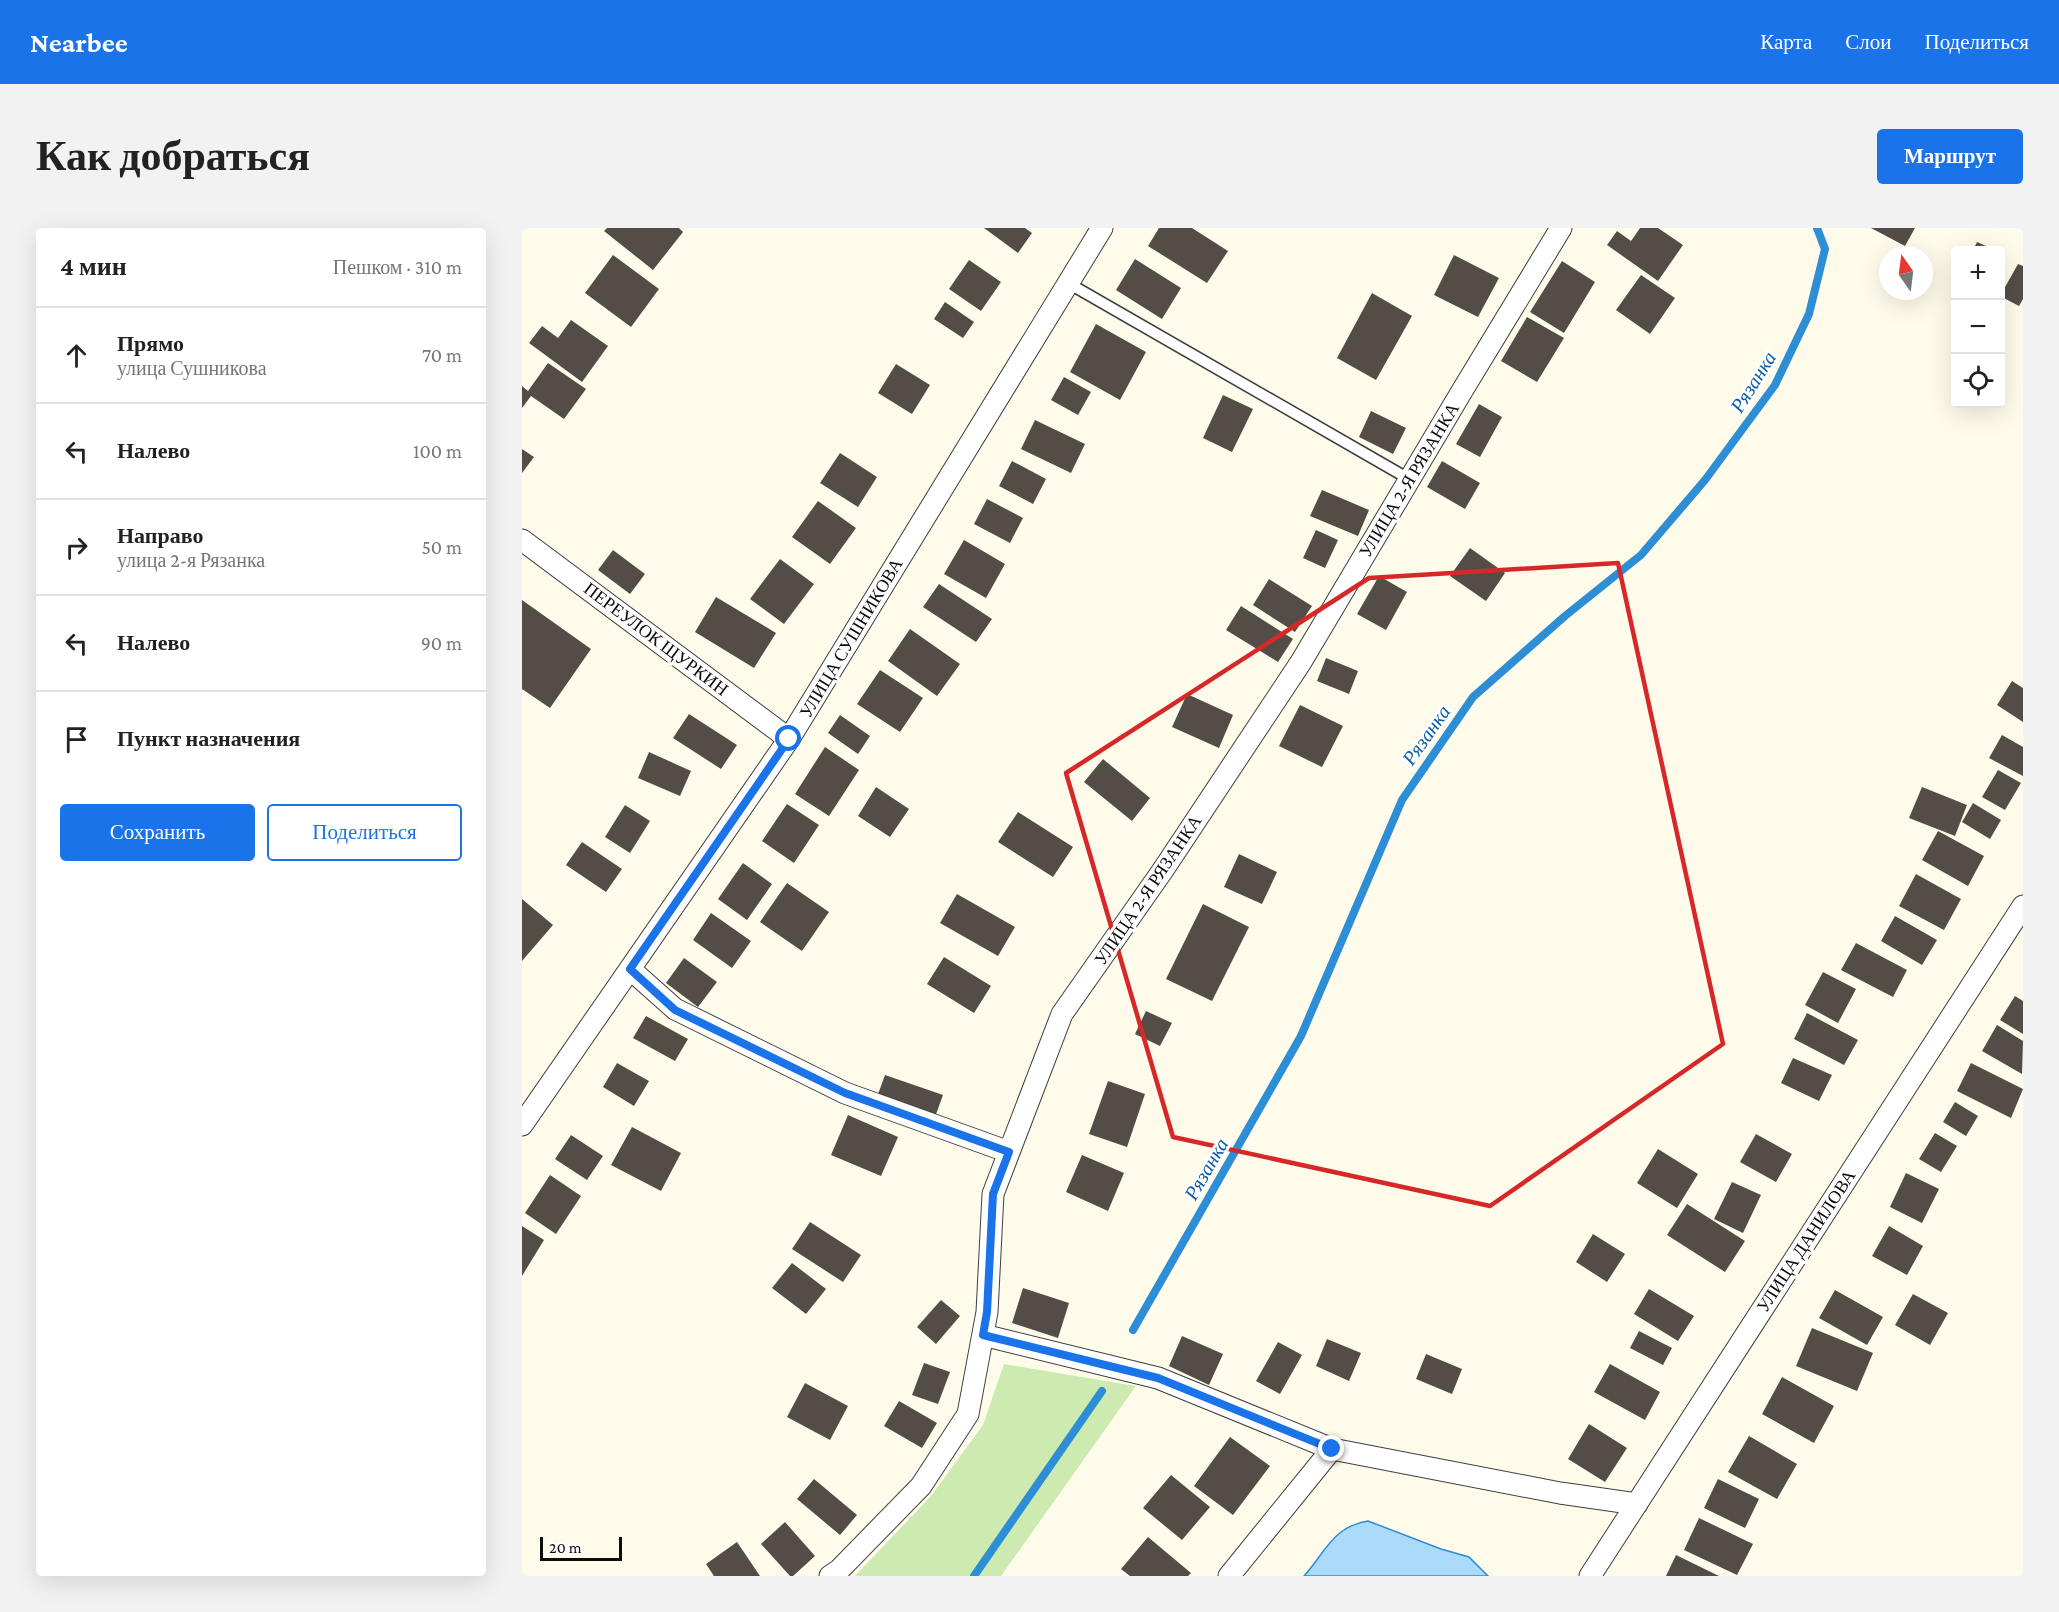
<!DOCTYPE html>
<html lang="ru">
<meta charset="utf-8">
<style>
:root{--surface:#fff;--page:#f2f2f2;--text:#222;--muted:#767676;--line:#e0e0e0;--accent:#1a73e8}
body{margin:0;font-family:"Crimson Pro",serif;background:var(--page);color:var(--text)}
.controls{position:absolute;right:18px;top:18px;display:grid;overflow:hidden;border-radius:6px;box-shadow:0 6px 24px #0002}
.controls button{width:54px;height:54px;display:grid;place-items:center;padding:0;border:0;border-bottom:2px solid var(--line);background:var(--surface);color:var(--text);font:30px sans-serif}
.compass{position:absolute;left:1357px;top:18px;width:54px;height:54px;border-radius:50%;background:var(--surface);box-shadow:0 6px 24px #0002;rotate:346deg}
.scale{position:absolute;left:18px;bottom:15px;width:82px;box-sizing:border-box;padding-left:6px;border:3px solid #0b0b0b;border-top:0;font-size:16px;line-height:21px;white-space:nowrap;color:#0b0b0b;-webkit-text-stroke:4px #fff;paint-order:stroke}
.stop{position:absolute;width:18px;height:18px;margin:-14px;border:4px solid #1a73e8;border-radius:50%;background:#fff}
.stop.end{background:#1a73e8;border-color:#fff;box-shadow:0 2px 6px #0008}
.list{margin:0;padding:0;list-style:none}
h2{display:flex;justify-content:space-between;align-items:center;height:78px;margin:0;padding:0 24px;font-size:26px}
h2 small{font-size:20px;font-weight:400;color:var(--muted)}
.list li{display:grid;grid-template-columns:39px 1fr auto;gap:18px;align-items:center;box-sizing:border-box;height:96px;padding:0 24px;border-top:2px solid var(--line)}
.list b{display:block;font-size:22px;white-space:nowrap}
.list p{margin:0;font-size:20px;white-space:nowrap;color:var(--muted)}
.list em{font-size:20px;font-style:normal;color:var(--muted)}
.actions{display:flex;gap:12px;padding:18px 24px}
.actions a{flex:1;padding:14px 0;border:2px solid var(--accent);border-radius:6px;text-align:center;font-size:21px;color:var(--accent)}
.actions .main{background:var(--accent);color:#fff}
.icon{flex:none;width:33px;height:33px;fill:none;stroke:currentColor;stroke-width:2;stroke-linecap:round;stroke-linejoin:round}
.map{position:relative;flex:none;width:1501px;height:1348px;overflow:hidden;border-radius:6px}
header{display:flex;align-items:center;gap:36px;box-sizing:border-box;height:84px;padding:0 30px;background:var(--accent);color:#fff}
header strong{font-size:28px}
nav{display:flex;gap:33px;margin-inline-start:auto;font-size:21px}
.intro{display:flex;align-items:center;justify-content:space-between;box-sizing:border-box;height:144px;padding:0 36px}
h1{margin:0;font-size:42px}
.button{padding:15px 27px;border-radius:6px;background:var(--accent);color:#fff;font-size:21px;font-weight:700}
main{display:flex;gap:36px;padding:0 36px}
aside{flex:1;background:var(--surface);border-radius:6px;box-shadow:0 6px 24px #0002}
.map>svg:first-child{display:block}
.green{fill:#cdebb1}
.water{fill:#abdafa;stroke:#2d8dd5;stroke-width:1.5}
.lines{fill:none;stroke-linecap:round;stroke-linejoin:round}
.stream{stroke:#2d8dd5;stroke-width:8}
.building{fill:#544d47}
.lane-casing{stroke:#3e3e3e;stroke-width:13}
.street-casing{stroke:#3e3e3e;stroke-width:23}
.lane{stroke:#fff;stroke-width:10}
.street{stroke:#fff;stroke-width:21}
.route{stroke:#1a73e8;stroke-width:8}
.marked{fill:none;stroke:#d62828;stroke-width:4.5;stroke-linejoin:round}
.labels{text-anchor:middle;stroke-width:6;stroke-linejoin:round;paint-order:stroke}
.street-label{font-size:18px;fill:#0b0b0b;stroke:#fff}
.water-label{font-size:20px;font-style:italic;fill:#0e5da3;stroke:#fff}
</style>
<header>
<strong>Nearbee</strong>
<nav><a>Карта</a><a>Слои</a><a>Поделиться</a></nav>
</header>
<div class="intro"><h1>Как добраться</h1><a class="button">Маршрут</a></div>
<main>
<aside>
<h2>4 мин<small>Пешком · 310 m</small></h2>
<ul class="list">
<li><svg class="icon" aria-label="ahead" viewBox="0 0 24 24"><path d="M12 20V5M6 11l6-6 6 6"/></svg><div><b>Прямо</b><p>улица Сушникова</p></div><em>70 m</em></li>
<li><svg class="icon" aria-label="left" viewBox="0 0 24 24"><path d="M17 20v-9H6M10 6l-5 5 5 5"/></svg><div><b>Налево</b></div><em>100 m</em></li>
<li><svg class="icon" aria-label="right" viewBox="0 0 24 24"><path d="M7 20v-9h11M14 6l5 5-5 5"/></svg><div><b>Направо</b><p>улица 2-я Рязанка</p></div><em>50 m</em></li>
<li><svg class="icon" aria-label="left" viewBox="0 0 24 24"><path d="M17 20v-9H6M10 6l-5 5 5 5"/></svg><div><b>Налево</b></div><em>90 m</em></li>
<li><svg class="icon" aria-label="arrive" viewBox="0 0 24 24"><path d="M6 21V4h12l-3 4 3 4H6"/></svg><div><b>Пункт назначения</b></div></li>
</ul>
<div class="actions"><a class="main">Сохранить</a><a>Поделиться</a></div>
</aside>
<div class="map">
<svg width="1501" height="1348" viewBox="0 0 1501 1348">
<rect width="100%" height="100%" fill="#fffbea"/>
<path class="green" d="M482 1136 614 1158 479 1348H333L409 1268 461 1197Z"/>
<path class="water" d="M846 1293 919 1321 947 1329 966 1348H782C803 1325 811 1298 846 1293Z"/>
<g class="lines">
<path class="stream" d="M611 1102 779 808 880 572 951 469 1043 388 1119 327 1183 252 1253 157 1287 86 1303 21 1295 0
M452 1348 580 1163"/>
</g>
<path class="building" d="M85 0H157L161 4 131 42 82 3Z
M462 0H503L510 5 496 25Z
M637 0H670L706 23 685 55 626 18Z
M1118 0H1136L1161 17 1136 53 1085 17 1095 3 1109 13Z
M1349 0H1393L1383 18Z
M1455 14 1473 22H1451Z
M91 27 137 61 109 99 63 65Z
M932 27 977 50 956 89 912 67Z
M613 31 659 60 640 91 594 62Z
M447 32 479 54 459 83 427 61Z
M1040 33 1073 54 1042 105 1008 84Z
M1496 36 1501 38V71L1497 78 1478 68Z
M1119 47 1153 70 1128 106 1094 82Z
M850 65 890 88 854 152 815 130Z
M423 74 452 94 441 110 412 91Z
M1005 89 1042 110 1015 154 979 133Z
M49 92 86 118 60 154 7 115 20 98 36 110Z
M574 96 624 124 598 172 548 144Z
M26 135 64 161 42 191 9 168 0 180V158L6 163Z
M374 136 408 157 390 186 356 165Z
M542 149 569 164 556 187 529 172Z
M701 167 731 181 710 224 681 210Z
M957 176 980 189 958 229 934 216Z
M849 183 884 200 871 226 837 209Z
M513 192 563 216 549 245 499 221Z
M0 221 12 229 0 245Z
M318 225 355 249 336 279 298 255Z
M490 233 524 251 511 276 477 258Z
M920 233 958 255 943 281 905 259Z
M800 262 847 282 836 308 788 288Z
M465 271 501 290 488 315 452 296Z
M296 273 334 300 308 336 270 309Z
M794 302 816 312 803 340 781 330Z
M442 312 483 336 464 370 422 346Z
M948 320 983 345 964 373 928 348Z
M91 322 123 346 108 366 76 342Z
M258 331 292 356 262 396 228 371Z
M857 348 885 364 864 402 835 386Z
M747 351 790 378 773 404 731 377Z
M417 356 470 391 454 414 401 379Z
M194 369 254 405 232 440 173 404Z
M0 372 69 421 28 480 0 461Z
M719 378 771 411 756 434 704 402Z
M388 401 438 436 415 468 366 433Z
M804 430 836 443 827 466 795 453Z
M358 442 401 470 378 504 335 476Z
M1490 453 1501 460V494L1475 477Z
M665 466 711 487 697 520 650 499Z
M778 477 821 498 800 539 757 518Z
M167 486 215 517 199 541 151 510Z
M318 487 348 508 336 526 306 505Z
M1480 507 1501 519V548L1467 530Z
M303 519 337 542 307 588 273 566Z
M127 524 169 543 158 568 116 550Z
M581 531 628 570 610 593 562 554Z
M1476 542 1499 555 1483 582 1460 569Z
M354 559 387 581 368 609 336 588Z
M1400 559 1445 577 1433 608 1387 590Z
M1451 575 1479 592 1468 611 1440 594Z
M265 576 297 597 272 635 240 613Z
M103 577 128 593 108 625 83 609Z
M496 584 551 619 531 649 476 614Z
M1416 603 1462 628 1446 658 1400 632Z
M60 614 100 641 84 664 44 637Z
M717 626 755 644 740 676 702 659Z
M221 635 250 656 225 692 196 671Z
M1394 646 1439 671 1422 702 1377 678Z
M265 655 307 684 280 723 238 694Z
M435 666 493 699 476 728 418 695Z
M0 671 31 697 0 733Z
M681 676 727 699 690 773 644 751Z
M189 685 229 713 210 740 171 712Z
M1373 688 1415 712 1400 737 1359 713Z
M1334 715 1385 742 1371 769 1319 742Z
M422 729 469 758 452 785 405 756Z
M162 730 195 754 176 779 144 755Z
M1301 744 1334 761 1316 795 1283 777Z
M1493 768 1501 773V806L1478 792Z
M624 783 650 795 638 818 613 806Z
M1285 785 1336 812 1322 837 1272 811Z
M124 788 166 811 153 833 111 810Z
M1475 797 1501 813 1500 846 1460 823Z
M1271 830 1310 847 1297 873 1259 855Z
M95 835 127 853 112 878 81 859Z
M1449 835 1501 861 1489 890 1435 863Z
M363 847 421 867 413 889 355 869Z
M586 853 623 866 605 919 567 906Z
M1433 874 1456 888 1444 908 1421 894Z
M326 887 376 909 359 948 309 927Z
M110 899 159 925 139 963 89 937Z
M1413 905 1435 918 1419 944 1397 931Z
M1234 906 1270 926 1254 954 1218 934Z
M49 907 81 928 65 952 33 931Z
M1136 921 1176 946 1155 980 1115 955Z
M560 927 602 945 586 983 544 964Z
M1384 945 1417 961 1400 995 1368 979Z
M28 947 59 968 34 1006 3 985Z
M1210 954 1239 967 1221 1005 1192 991Z
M1165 976 1223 1013 1203 1044 1145 1007Z
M288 994 339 1027 321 1054 270 1021Z
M0 998 22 1012 0 1048Z
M1367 998 1401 1018 1385 1047 1350 1028Z
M1071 1006 1103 1026 1085 1054 1054 1034Z
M270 1035 304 1061 284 1086 250 1060Z
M501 1060 547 1075 536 1110 490 1095Z
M1127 1061 1172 1088 1156 1113 1112 1086Z
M1313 1062 1361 1089 1345 1117 1297 1090Z
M1391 1066 1426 1085 1408 1117 1373 1097Z
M419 1072 438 1088 414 1116 395 1099Z
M1290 1100 1351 1125 1335 1163 1274 1138Z
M1117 1103 1150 1120 1141 1137 1108 1120Z
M660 1108 701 1126 687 1157 647 1138Z
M805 1111 839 1125 827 1153 794 1138Z
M756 1114 780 1127 758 1166 734 1153Z
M904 1126 940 1141 930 1166 894 1151Z
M402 1135 428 1144 416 1176 390 1167Z
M1088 1136 1138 1164 1123 1192 1072 1164Z
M1260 1149 1312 1178 1292 1215 1240 1186Z
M283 1155 326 1178 308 1212 265 1189Z
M377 1173 415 1195 400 1220 362 1198Z
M1067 1196 1105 1220 1083 1254 1046 1231Z
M1227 1208 1275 1236 1255 1271 1206 1244Z
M708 1209 748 1238 711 1287 672 1258Z
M649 1247 688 1279 660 1312 621 1280Z
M292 1251 335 1287 318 1307 275 1271Z
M1196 1251 1237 1271 1223 1300 1182 1280Z
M1177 1290 1231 1316 1215 1347 1162 1322Z
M263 1294 293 1328 271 1348H268L239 1316Z
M626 1309 669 1345 666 1348H608L599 1341Z
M215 1314 238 1348H192L184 1336Z
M1154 1327 1197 1348H1144Z"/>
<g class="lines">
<defs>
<path id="lane" d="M546 55 887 251"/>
<path id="street" d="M0 312 267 511
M108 741 153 781 323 865 487 924
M0 897 267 511 580 0
M461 1107 636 1150 810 1221 1038 1265 1115 1276
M308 1348 317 1342 399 1258 446 1186 465 1084 471 966 540 786 641 642 779 434 940 163 1039 0
M707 1348 810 1221
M1068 1348 1501 678"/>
</defs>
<use href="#lane" class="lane-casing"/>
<use href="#street" class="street-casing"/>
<use href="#lane" class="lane"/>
<use href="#street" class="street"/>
</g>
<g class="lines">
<path class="route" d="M267 511 108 741 153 782 323 865 487 924 471 966 465 1084 461 1107 636 1150 810 1221"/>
</g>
<path class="marked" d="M1096 335 1201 816 968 978 651 909 544 545 847 350Z"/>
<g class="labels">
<g class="street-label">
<text transform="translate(887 252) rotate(-59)" y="6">УЛИЦА 2-Я РЯЗАНКА</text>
<text transform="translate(329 410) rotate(-59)" y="6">УЛИЦА СУШНИКОВА</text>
<text transform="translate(134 411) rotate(37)" y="6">ПЕРЕУЛОК ЩУРКИН</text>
<text transform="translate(626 662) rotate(-56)" y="6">УЛИЦА 2-Я РЯЗАНКА</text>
<text transform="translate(1284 1013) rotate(-57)" y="6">УЛИЦА ДАНИЛОВА</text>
</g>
<g class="water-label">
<text transform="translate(1231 154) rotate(-58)" y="7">Рязанка</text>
<text transform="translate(904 507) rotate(-55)" y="7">Рязанка</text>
<text transform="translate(684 941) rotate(-60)" y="7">Рязанка</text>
</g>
</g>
</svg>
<div class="controls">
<button>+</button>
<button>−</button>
<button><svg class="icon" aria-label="locate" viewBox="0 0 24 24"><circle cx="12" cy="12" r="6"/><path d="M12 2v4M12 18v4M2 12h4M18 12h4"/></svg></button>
</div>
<svg class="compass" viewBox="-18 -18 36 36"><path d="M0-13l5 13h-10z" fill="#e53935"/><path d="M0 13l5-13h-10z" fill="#767676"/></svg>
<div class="scale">20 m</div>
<div class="stop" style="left:267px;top:511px"></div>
<div class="stop end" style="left:810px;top:1221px"></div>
</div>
</main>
